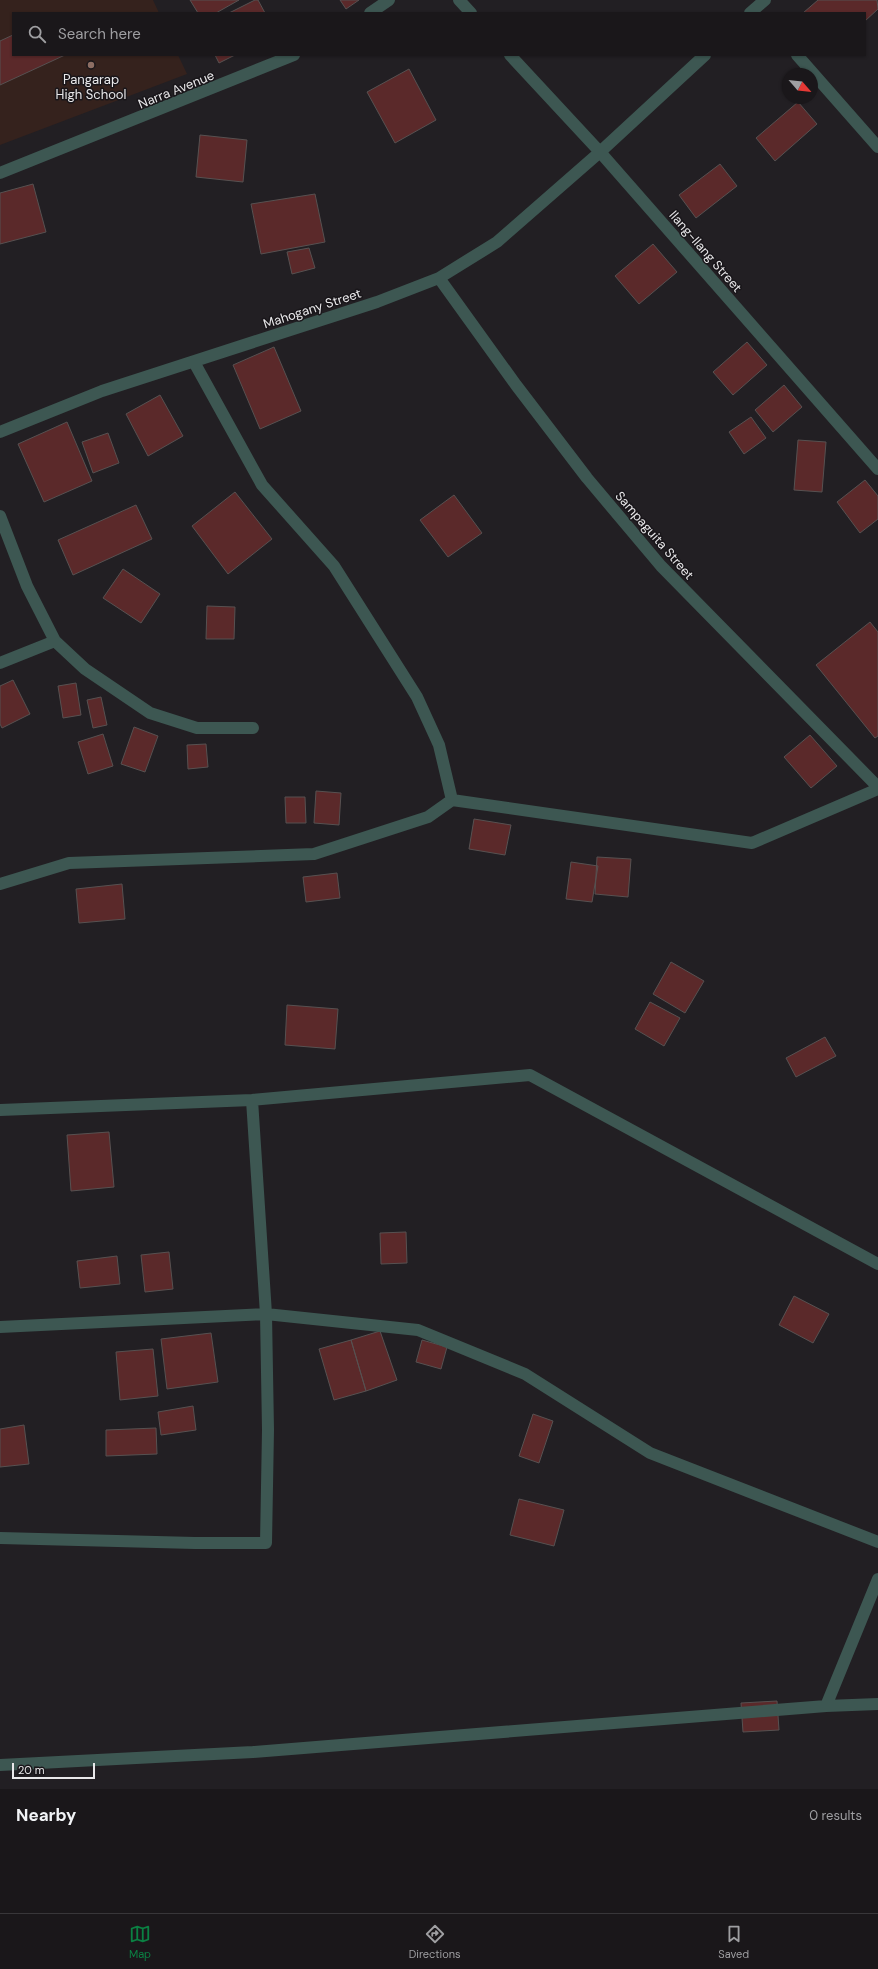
<!DOCTYPE html>
<style>
:root{--surface:#1a171a;--page:#272427;--text:#f1f3f6;--muted:#9f9fa2;--line:#383639;--accent:#0b8043}
body{margin:0;font-family:"DM Sans",sans-serif;background:var(--page);color:var(--text)}
.compass{position:absolute;left:782px;top:68px;width:36px;height:36px;border-radius:50%;background:var(--surface);box-shadow:0 1px 3px #0004;rotate:118deg}
.scale{position:absolute;left:12px;bottom:10px;width:83px;box-sizing:border-box;padding-left:4px;border:2px solid #e9e8ea;border-top:0;font-size:11px;line-height:14px;white-space:nowrap;color:#e9e8ea;-webkit-text-stroke:3px #19161a;paint-order:stroke}
.list{margin:0;padding:0;list-style:none}
h2{display:flex;justify-content:space-between;align-items:center;height:52px;margin:0;padding:0 16px;font-size:17px}
h2 small{font-size:13px;font-weight:400;color:var(--muted)}
.icon{flex:none;width:22px;height:22px;fill:none;stroke:currentColor;stroke-width:2;stroke-linecap:round;stroke-linejoin:round}
.map{position:relative;flex:none;width:878px;height:1789px;overflow:hidden}
.search{position:absolute;background:var(--surface);box-shadow:0 1px 3px #0004;left:12px;right:12px;top:12px;height:44px;display:flex;align-items:center;gap:10px;box-sizing:border-box;padding:0 14px;border-radius:0px;color:var(--muted);font-size:15px}
.sheet{height:124px;background:var(--surface)}
nav{display:flex;justify-content:space-around;align-items:center;box-sizing:border-box;height:56px;border-top:1px solid var(--line);background:var(--surface);font-size:11px;color:var(--muted)}
nav a{display:grid;justify-items:center;gap:2px}
nav .on{color:var(--accent)}
.map>svg:first-child{display:block}
.education{fill:#35221d}
.building{fill:#5b292a;stroke:#575151}
.lines{fill:none;stroke-linecap:round;stroke-linejoin:round}
.minor{stroke:#3d5752;stroke-width:12}
.education-dot{fill:#8d6e63;stroke:#19161a;stroke-width:1.5}
.labels{text-anchor:middle;stroke-width:3;stroke-linejoin:round;paint-order:stroke}
.poi-label{font-size:13px;fill:#e9e8ea;stroke:#19161a}
.street-label{font-size:13px;fill:#e9e8ea;stroke:#19161a}
</style>
<div class="map">
<svg width="878" height="1789" viewBox="0 0 878 1789">
<rect width="100%" height="100%" fill="#221f23"/>
<path class="education" d="M0 0H153L159 13H13V55H178L187 74 0 145Z"/>
<path class="building" d="M190 0H239L216 13H198Z
M255 0H258L265 13H229Z
M340 0H359L346 9Z
M818 0H877L878 9 865 21V13H803Z
M13 35V55H65L0 85V41Z
M215 55H235L219 63Z
M409 69 436 120 395 143 367 92Z
M798 102 817 124 775 161 756 138Z
M200 135 247 140 243 182 196 177Z
M720 164 737 186 696 218 679 195Z
M33 184 46 232 0 244V193Z
M315 194 325 242 261 254 251 204Z
M653 244 677 272 639 304 615 276Z
M309 248 315 268 292 274 287 252Z
M747 342 767 365 733 395 713 372Z
M274 347 301 411 260 429 233 365Z
M784 385 802 407 773 432 755 410Z
M160 395 183 436 148 456 126 414Z
M751 417 766 438 744 454 729 432Z
M67 422 92 481 44 502 18 444Z
M108 433 119 463 93 473 82 442Z
M798 440 826 442 822 492 794 490Z
M865 480 878 496V519L860 533 837 502Z
M235 492 272 539 228 574 192 526Z
M454 495 482 533 448 557 420 520Z
M136 505 152 539 73 575 58 540Z
M123 569 160 594 141 623 103 598Z
M207 606 235 607 234 639H206Z
M870 622 878 632V736L875 738 816 665Z
M13 680 30 714 2 728 0 724V686Z
M76 683 81 715 63 718 58 686Z
M101 697 107 725 93 728 87 700Z
M134 727 158 736 145 772 121 764Z
M103 734 113 766 88 774 78 742Z
M810 735 837 766 811 788 784 757Z
M206 744 208 767 188 769 187 745Z
M316 791 341 793 339 825 314 823Z
M285 797H305L306 823H286Z
M474 819 511 825 505 855 469 849Z
M597 857 631 859 628 897 595 894Z
M571 862 598 866 592 902 566 899Z
M337 873 340 898 306 902 303 877Z
M122 884 125 919 79 923 76 889Z
M671 962 704 981 685 1013 653 994Z
M650 1002 680 1018 664 1046 635 1029Z
M287 1005 338 1009 335 1049 285 1045Z
M825 1037 836 1056 796 1077 786 1058Z
M109 1132 114 1187 71 1191 67 1135Z
M406 1232 407 1263 381 1264 380 1233Z
M169 1252 173 1289 145 1292 141 1255Z
M117 1256 120 1284 80 1288 77 1261Z
M794 1296 829 1314 813 1343 779 1325Z
M380 1331 397 1380 366 1391 351 1340Z
M211 1333 218 1382 167 1389 161 1339Z
M351 1340 366 1391 334 1400 319 1349Z
M422 1340 447 1347 441 1369 416 1362Z
M153 1349 158 1396 120 1400 116 1352Z
M193 1406 196 1430 161 1435 158 1412Z
M533 1414 553 1421 539 1463 519 1456Z
M24 1425 29 1464 0 1467V1429Z
M156 1428 157 1454 106 1456V1430Z
M519 1499 564 1510 554 1546 510 1535Z
M777 1701 779 1730 743 1732 741 1703Z"/>
<g class="lines">
<path class="minor" d="M459 0 471 13
M370 13 389 0
M750 13 765 0
M510 55 600 152 878 469
M797 55 878 147
M0 173 294 55
M439 278 516 385 587 478 661 566 878 787
M194 362 262 485 334 566 417 697 439 745 452 800
M0 432 102 391 377 302 439 278 497 242 600 152 705 55
M0 516 27 586 55 641 85 669 150 713 197 728H253
M0 663 55 641
M0 884 69 863 314 854 428 817 452 800 752 843 878 789
M0 1110 252 1100 530 1075 878 1264
M0 1327 266 1314 418 1330 525 1374 650 1453 878 1542
M0 1538 195 1543H266L268 1430 266 1314 252 1100
M826 1706 878 1579
M0 1765 253 1752 826 1706 878 1704"/>
</g>
<circle class="education-dot" cx="91" cy="65" r="4"/>
<g class="labels">
<g class="poi-label">
<text x="91" y="84">Pangarap<tspan x="91" dy="15">High School</tspan></text>
</g>
<g class="street-label">
<text transform="translate(176 89) rotate(-22)" y="5">Narra Avenue</text>
<text transform="translate(706 251) rotate(49)" y="5">Ilang-Ilang Street</text>
<text transform="translate(312 308) rotate(-18)" y="5">Mahogany Street</text>
<text transform="translate(655 535) rotate(49)" y="5">Sampaguita Street</text>
</g>
</g>
</svg>
<svg class="compass" viewBox="-18 -18 36 36"><path d="M0-13l5 13h-10z" fill="#e53935"/><path d="M0 13l5-13h-10z" fill="#9f9fa2"/></svg>
<div class="scale">20 m</div>
<div class="search"><svg class="icon" aria-label="search" viewBox="0 0 24 24"><circle cx="10" cy="10" r="6"/><path d="M15 15l6 6"/></svg>Search here</div>
</div>
<section class="sheet">
<h2>Nearby<small>0 results</small></h2>
<ul class="list">
</ul>
</section>
<nav>
<a class="on"><svg class="icon" aria-label="map" viewBox="0 0 24 24"><path d="M3 6l6-2 6 2 6-2v14l-6 2-6-2-6 2zM9 4v14M15 6v14"/></svg>Map</a>
<a><svg class="icon" aria-label="directions" viewBox="0 0 24 24"><path d="M12 3l9 9-9 9-9-9zM9 14v-3h6M13 9l2 2-2 2"/></svg>Directions</a>
<a><svg class="icon" aria-label="saved" viewBox="0 0 24 24"><path d="M7 4h10v16l-5-4-5 4z"/></svg>Saved</a>
</nav>
